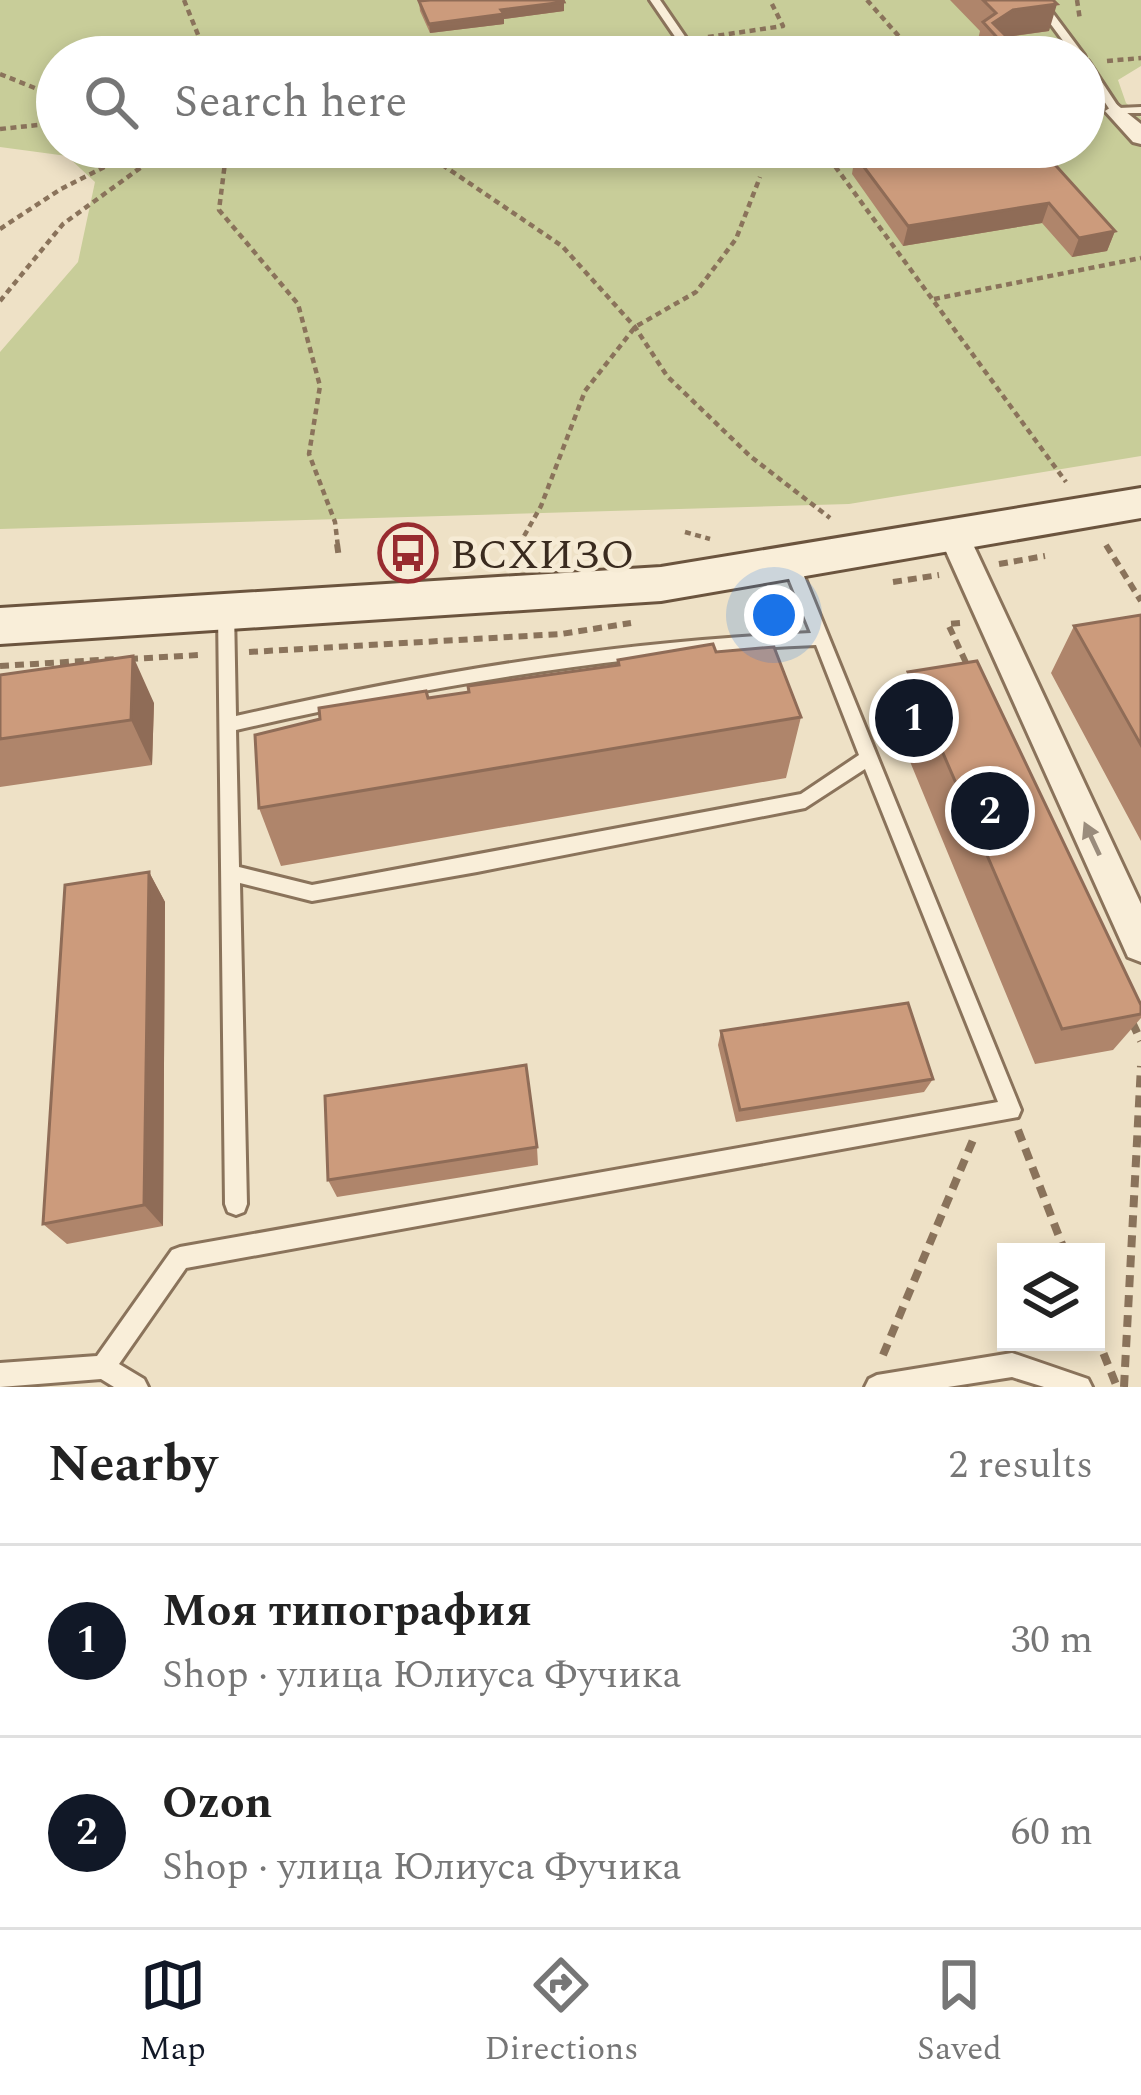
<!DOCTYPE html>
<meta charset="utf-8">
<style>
:root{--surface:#fff;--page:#f2f2f2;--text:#222;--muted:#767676;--line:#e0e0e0;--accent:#111827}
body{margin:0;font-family:Spectral,serif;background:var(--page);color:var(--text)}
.controls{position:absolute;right:36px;bottom:36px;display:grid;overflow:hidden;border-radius:0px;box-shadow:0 6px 18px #0003}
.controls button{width:108px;height:108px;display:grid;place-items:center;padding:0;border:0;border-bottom:3px solid var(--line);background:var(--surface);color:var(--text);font:60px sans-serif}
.you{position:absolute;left:774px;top:615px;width:42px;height:42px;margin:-30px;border:9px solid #fff;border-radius:50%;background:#1a73e8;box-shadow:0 0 0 18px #1a73e833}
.badge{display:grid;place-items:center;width:78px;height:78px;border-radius:50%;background:var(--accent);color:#fff;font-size:39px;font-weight:700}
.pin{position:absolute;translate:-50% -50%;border:6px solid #fff;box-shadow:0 3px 12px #0006}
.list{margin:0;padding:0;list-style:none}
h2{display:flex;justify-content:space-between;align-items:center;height:156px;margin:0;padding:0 48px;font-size:51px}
h2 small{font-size:39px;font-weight:400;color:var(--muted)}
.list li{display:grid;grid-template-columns:78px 1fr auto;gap:36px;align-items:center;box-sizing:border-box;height:192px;padding:0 48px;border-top:3px solid var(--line)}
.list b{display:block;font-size:45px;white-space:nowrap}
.list p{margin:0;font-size:39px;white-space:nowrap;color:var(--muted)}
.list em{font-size:39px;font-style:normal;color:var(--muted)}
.icon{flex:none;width:66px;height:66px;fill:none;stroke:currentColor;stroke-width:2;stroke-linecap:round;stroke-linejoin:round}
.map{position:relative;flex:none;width:1141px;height:1387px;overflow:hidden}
.search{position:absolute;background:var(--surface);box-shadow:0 6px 18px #0003;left:36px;right:36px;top:36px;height:132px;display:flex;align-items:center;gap:30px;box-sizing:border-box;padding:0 42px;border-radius:66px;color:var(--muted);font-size:45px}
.sheet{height:540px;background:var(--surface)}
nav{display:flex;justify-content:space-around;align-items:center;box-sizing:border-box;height:168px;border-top:3px solid var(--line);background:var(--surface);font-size:33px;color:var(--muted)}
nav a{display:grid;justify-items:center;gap:6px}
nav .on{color:var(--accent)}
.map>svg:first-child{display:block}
.green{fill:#c8cd99;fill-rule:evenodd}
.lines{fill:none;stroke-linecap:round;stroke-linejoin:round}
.service-casing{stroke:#8a735b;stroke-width:6}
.minor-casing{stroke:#8a735b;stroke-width:6}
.secondary-casing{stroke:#6b543e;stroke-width:6}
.path-far2{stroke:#8a735b;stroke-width:4.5;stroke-dasharray:6 4.5;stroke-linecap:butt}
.path-far1{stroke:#8a735b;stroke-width:6;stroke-dasharray:9 6;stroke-linecap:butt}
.path{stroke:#8a735b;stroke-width:8;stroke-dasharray:12 8;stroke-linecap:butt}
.service{fill:#f9eed9;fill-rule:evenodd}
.minor{fill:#f9eed9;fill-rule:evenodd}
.secondary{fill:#f9eed9;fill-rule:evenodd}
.wall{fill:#af856b}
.shaded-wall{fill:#8f6c57}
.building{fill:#cc9b7c;stroke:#8f6c57;stroke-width:3}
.oneway{fill:#9a8c7c}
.labels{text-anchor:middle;stroke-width:9;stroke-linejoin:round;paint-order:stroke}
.poi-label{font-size:42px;fill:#3a2b1f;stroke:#f6ebd5;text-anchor:start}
</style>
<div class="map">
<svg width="1141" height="1387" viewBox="0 0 1141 1387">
<rect width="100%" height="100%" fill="#eee1c6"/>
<path class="green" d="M0 0H1141V66L1118 80 1126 103 1141 117V456L849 504 0 529V352L78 262 95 182 67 156 0 147ZM57 57H1084V147H57Z"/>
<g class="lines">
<defs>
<path id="service" d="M650 0H660L699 57H689Z
M1033 0H1043L1084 55 1085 57 1084 59 1075 57Z
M1084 60 1088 61 1119 108 1141 107V113H1112L1084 71Z
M752 147H764L767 152 795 147H819L764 159 760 158Z
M791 558 799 564 1021 1110 1018 1117 186 1268 119 1364 144 1379 148 1387H114L101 1379 0 1387V1363L97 1356 172 1250 180 1247 998 1102 865 769 805 808 477 872 312 901 240 883 247 1204 244 1212 236 1215 228 1212 225 1204 218 611 220 607H232L234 611 236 716C426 673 616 641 811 633L783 564ZM816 645 859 755 801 794 312 885 239 867 236 730C428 686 619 653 816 645Z
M1012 1353 1088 1379 1092 1387H1044L1012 1377 948 1387H865L869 1379 877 1375Z"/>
<path id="minor" d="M1116 104 1141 124V144L1133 142 1105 111Z
M955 527 966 530 970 538 1141 904V962L1128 957 940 538 944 530Z"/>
<path id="secondary" d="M1141 488V518L661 601 0 644V608L661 567Z"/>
</defs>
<use href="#service" class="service-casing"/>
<use href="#minor" class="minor-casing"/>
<use href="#secondary" class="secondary-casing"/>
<path class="path-far2" d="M184 0 207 57
M867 0 917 57
M1077 0 1080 20
M708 37 783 26 770 0
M571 57 659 44
M1107 61 1141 58
M0 74 57 97
M0 129 57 123
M227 147 219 210 298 304 320 386 309 454 335 522 338 547
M416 147 562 246 635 327 667 376 750 456 830 518
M829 158 1066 482
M0 229 61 189 144 147
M934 299 1141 258
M0 301 63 224 169 147
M685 532 710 539
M519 545 541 506 585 391 635 327 696 292 736 239 760 177"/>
<path class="path-far1" d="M337 544 339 558
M1106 545 1141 601
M999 564 1045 556
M893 582 939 575
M960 623 948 624 968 667
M249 652 561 634 631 623
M129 659 200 655
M0 666 116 659"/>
<path class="path" d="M1132 1022 1141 1041
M1018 1130 1065 1252
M1096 1335 1117 1387
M883 1355 973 1140
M1124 1387 1141 1066"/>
<use href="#service" class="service"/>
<use href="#minor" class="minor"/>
<use href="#secondary" class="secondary"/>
</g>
<path class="wall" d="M950 0H1053L1049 31 1007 37 1027 57H956L957 51 976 48 980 31Z
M419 1 564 11 504 19V24L430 33 420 11Z
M1039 147 1115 231 1107 251 1072 257 1042 223 903 246 852 174 855 155Z
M1141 615V841L1051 673 1074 626Z
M716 652 801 717 786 778 281 866 259 808 618 665V660Z
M908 672 1141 1005V1018L1113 1050 1035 1064 892 718Z
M0 675 154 703 152 765 0 787Z
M149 872 165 902 163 1226 67 1244 43 1224Z
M721 1031 933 1079 924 1092 736 1122 718 1045Z
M537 1147 538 1165 337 1197 328 1180Z"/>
<path class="shaded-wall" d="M564 2V11L504 19V24L430 33 429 24 501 10Z
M1057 4 1049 31 1006 37 993 23 1013 10Z
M1049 203 1042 223 903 246 908 226Z
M1115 231 1107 251 1072 257 1079 238Z
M133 656 154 703 152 765 131 720Z
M149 872 165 902 163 1226 144 1205Z"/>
<path class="building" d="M430 0H563L564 2 501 10 504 14 429 24 419 1Z
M983 0H1053L1057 4 1013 10 993 23 1027 57H963L957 51 1003 44 983 22 996 13Z
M906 147H1039L1115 231 1079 238 1049 203 908 226 855 155Z
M1141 615V745L1074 626Z
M713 644 716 652 774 647 801 717 259 808 255 735 320 719 319 708 426 691 428 698 469 692 468 686 619 665 618 660Z
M133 656 131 720 0 739V675Z
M977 661 1141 1005V1014L1062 1029 908 672Z
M149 872 144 1205 43 1224 65 885Z
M908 1003 933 1079 740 1110 721 1031Z
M526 1065 537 1147 328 1180 325 1096Z"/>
<defs><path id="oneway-solid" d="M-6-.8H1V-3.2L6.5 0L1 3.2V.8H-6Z" transform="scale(3)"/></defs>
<use class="oneway" href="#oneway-solid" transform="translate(1092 839) rotate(-115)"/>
<defs>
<symbol id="bus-ring" viewBox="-11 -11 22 22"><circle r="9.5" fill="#f6ebd5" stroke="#982b2f" stroke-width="1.5"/><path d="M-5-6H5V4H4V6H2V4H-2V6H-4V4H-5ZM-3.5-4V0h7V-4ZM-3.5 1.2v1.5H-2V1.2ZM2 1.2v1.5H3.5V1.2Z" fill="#982b2f"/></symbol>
</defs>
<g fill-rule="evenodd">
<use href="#bus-ring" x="375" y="520" width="66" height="66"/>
</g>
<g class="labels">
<g class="poi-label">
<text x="450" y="568">ВСХИЗО</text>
</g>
</g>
</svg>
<div class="controls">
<button><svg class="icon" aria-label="layers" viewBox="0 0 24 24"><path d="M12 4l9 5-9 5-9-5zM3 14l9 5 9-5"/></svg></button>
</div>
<div class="you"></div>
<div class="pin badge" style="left:914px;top:718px">1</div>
<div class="pin badge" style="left:990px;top:811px">2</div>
<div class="search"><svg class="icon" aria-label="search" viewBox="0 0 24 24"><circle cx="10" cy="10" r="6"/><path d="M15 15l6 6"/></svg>Search here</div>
</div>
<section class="sheet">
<h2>Nearby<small>2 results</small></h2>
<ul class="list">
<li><span class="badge">1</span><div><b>Моя типография</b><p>Shop · улица Юлиуса Фучика</p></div><em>30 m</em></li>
<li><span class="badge">2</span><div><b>Ozon</b><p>Shop · улица Юлиуса Фучика</p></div><em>60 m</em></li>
</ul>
</section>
<nav>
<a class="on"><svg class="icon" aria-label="map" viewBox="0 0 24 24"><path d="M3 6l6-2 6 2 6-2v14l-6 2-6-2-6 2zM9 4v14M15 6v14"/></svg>Map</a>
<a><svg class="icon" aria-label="directions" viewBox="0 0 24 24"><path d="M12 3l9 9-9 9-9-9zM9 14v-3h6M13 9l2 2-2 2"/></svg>Directions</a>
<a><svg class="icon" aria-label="saved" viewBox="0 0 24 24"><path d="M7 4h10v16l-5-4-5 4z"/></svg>Saved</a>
</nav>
